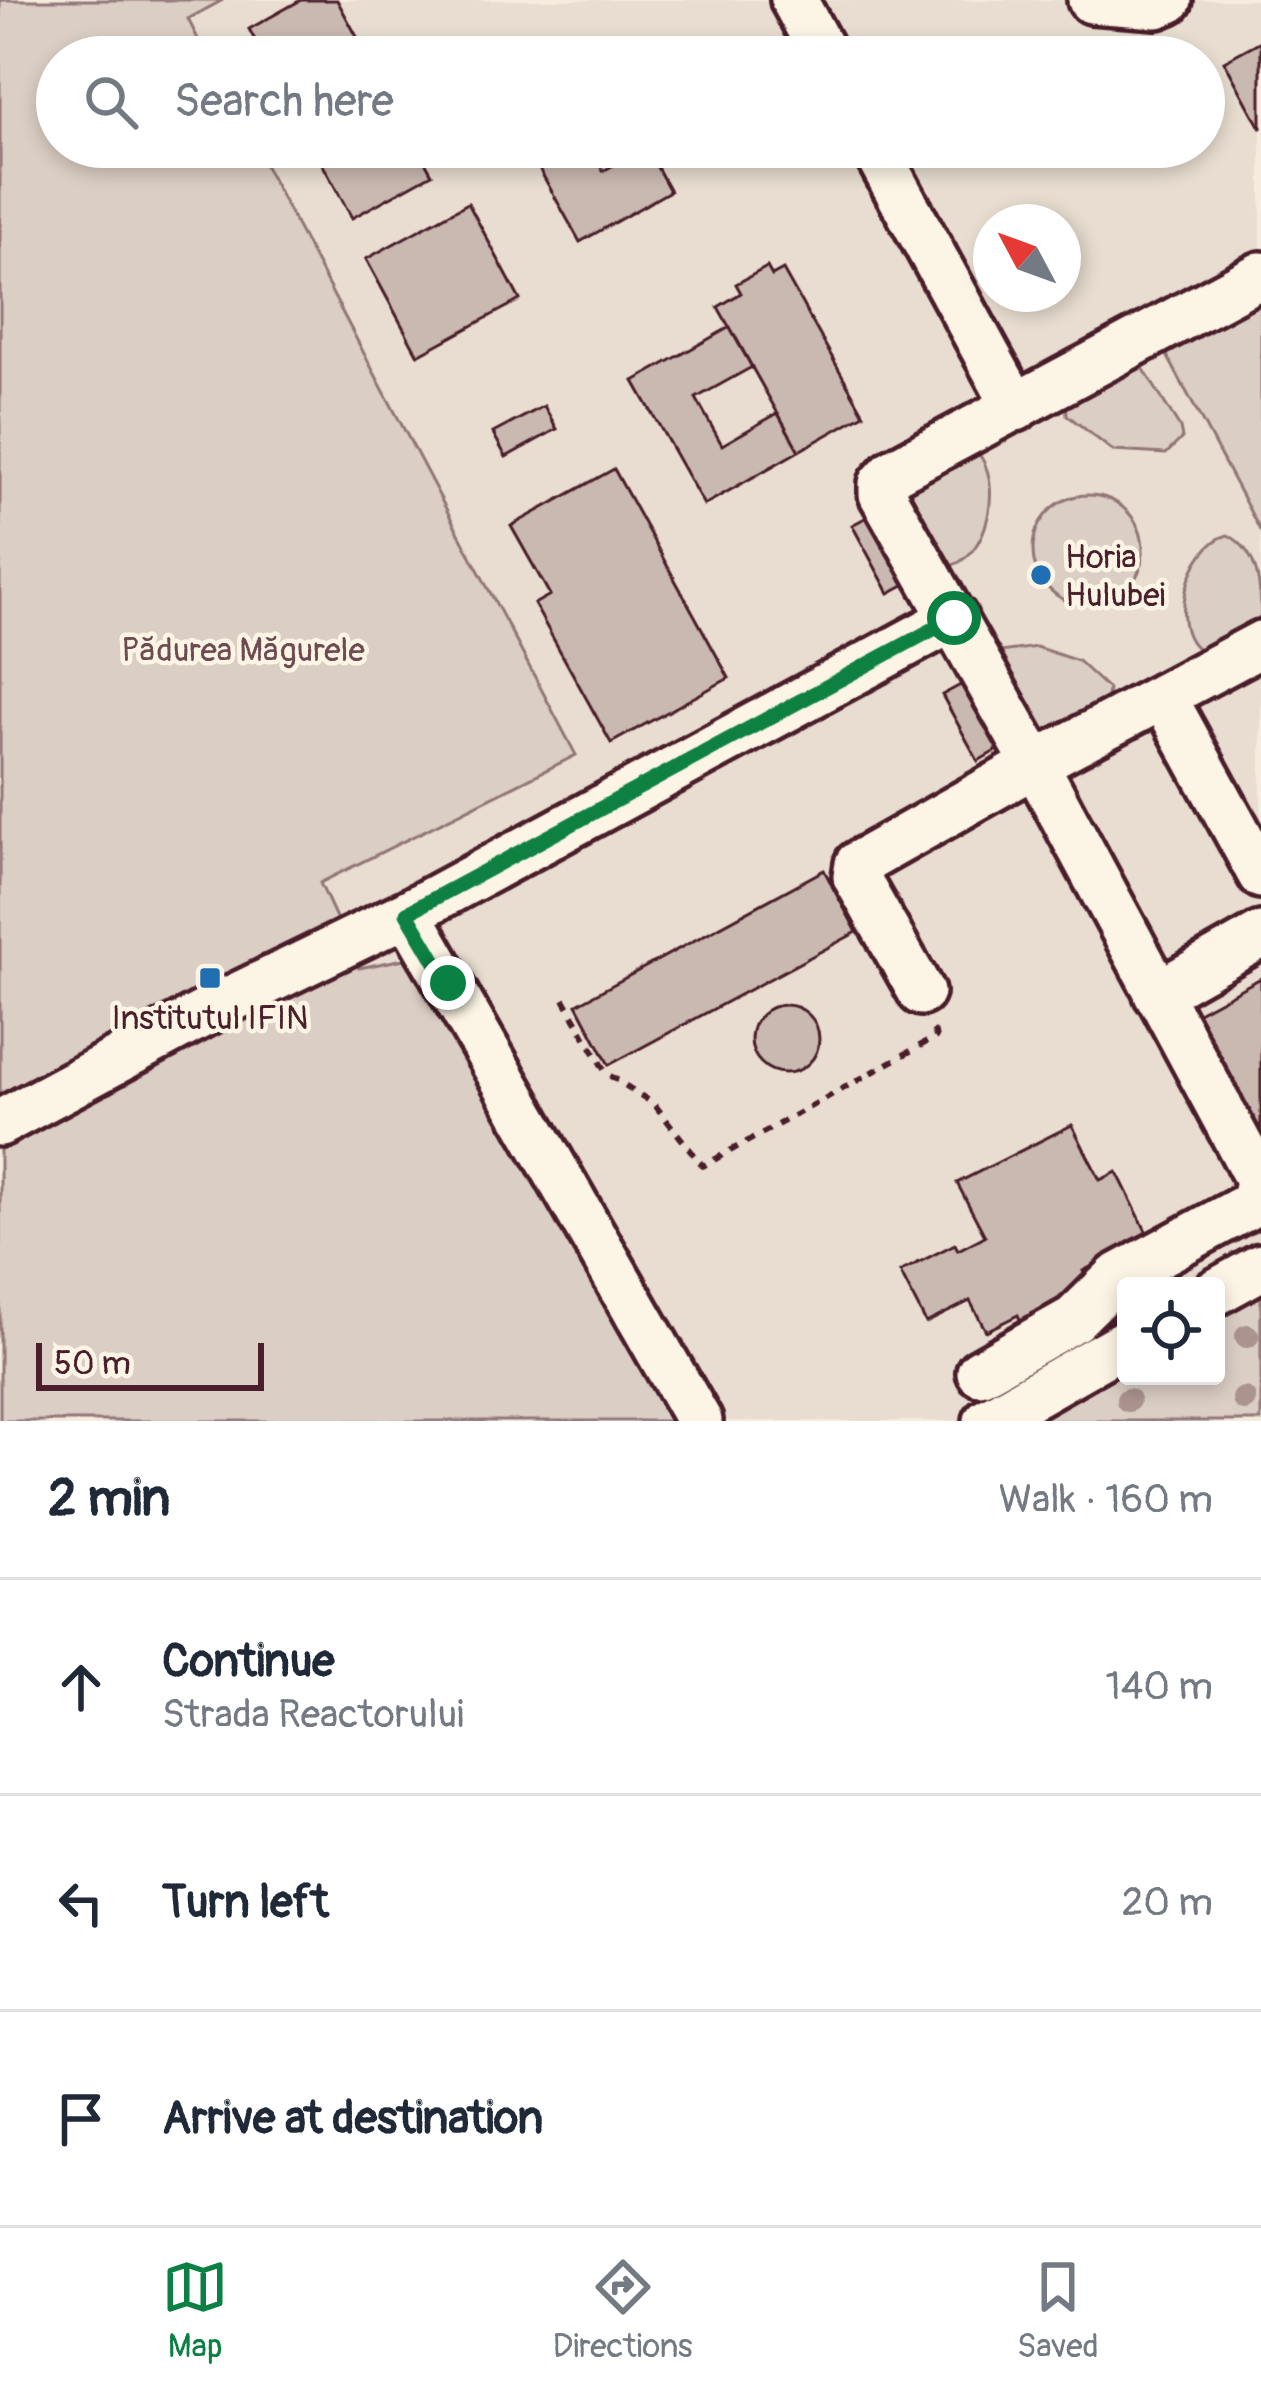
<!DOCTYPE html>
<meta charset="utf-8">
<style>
:root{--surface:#fff;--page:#f6f6f7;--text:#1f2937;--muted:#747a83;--line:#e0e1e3;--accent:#0b8043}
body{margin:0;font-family:Pangolin,sans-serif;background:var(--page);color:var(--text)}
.controls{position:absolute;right:36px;bottom:36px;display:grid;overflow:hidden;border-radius:12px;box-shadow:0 6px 18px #0003}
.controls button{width:108px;height:108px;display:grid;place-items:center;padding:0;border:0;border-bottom:3px solid var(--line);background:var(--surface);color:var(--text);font:60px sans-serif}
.compass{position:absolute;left:973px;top:204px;width:108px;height:108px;border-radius:50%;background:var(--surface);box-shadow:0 6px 18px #0003;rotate:311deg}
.scale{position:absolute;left:36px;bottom:30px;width:228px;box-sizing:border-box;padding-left:12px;border:6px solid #4a1f2b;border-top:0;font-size:33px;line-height:42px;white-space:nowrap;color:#4a1f2b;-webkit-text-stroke:9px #fcf5e5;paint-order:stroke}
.stop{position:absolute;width:36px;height:36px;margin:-27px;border:9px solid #0b8043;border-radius:50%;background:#fff}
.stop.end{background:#0b8043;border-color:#fff;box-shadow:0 3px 12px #0008}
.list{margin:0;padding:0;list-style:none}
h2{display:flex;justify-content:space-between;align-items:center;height:156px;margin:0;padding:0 48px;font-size:51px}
h2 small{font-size:39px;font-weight:400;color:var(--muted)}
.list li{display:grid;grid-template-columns:78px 1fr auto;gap:36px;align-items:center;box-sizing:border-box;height:216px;padding:0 48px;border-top:3px solid var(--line)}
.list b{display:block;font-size:45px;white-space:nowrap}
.list p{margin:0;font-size:39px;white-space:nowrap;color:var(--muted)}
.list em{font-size:39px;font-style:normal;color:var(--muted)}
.icon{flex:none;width:66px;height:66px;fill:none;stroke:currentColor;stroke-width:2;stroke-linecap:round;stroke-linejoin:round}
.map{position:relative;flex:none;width:1261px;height:1421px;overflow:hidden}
.search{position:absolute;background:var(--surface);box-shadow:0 6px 18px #0003;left:36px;right:36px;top:36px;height:132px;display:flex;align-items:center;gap:30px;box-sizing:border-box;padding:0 42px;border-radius:66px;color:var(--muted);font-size:45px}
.sheet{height:804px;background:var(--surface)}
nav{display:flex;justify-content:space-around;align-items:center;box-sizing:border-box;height:168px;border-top:3px solid var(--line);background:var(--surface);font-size:33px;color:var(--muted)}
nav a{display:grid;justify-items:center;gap:6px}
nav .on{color:var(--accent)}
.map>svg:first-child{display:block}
.built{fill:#e8ddd0;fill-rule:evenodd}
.green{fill:#dbcec4;stroke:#927678;stroke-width:3}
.building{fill:#cab9b1;stroke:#4a1f2b;stroke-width:3}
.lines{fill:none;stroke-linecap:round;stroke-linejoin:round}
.minor-casing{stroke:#4a1f2b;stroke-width:54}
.path{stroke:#4a1f2b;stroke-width:6;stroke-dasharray:9 9;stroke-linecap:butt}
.minor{stroke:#fcf5e5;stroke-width:45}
.tree{fill:#ab9390}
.route{stroke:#0b8043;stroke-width:15}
.poi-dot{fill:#1f6fb2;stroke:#fcf5e5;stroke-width:4.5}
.labels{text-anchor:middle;stroke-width:9;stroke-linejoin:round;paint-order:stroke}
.poi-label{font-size:33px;fill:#4a1f2b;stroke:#fcf5e5;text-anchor:start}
.park-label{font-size:33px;fill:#6e4b51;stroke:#fcf5e5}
</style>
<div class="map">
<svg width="1261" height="1421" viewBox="0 0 1261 1421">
<rect width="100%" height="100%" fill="#f5ecde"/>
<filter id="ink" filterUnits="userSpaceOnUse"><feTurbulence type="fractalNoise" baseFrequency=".00833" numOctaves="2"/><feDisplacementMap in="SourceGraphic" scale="24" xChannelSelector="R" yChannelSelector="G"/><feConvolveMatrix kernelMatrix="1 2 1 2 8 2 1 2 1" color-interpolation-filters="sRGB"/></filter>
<g filter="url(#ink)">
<path class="built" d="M223 0H1261V1421H697L404 959 359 968 319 882 575 754 255 147H1204V57H208L187 19ZM991 222H1063V294H991ZM1126 1286H1216V1376H1126Z"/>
<path class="green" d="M0 0H223L188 19 207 57H57V147H255L576 755 320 883 359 968 404 959 697 1421H0Z
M1261 288V532L1160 342Z
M1140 363 1180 428 1182 438 1166 454 1113 451 1067 415 1066 399Z
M977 452C1004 481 989 561 945 567L897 485Z
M1033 550a55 55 0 1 1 110 0a55 55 0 1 1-110 0Z
M1228 535C1261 552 1261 592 1261 625L1205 653C1163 634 1189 544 1228 535Z
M1036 647 1078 661 1108 689 1106 706 1048 739 993 667 1001 652Z
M1261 1285V1421H1023L1126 1359V1376H1216V1309Z"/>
<path class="building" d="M301 0H337L368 57H264L249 29Z
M1261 41V129L1224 61Z
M313 147H417L432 174 352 218Z
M527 147H590L603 171 646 147 670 191 580 242Z
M682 147H716L691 162Z
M468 203 520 300 418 355 366 259Z
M767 267 772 276 783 270 864 414 799 451 718 307 741 293 736 284Z
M730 327 752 367 696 398 722 445 778 413 799 451 704 505 634 381Z
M544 406 557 429 506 457 493 433Z
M614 469 729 678 611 743 534 604 550 595 511 526Z
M878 511 915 579 889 593 852 525Z
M970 680 1006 745 978 761 942 695Z
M824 870 857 932 609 1065 577 1004Z
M1261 978V1135L1196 1013Z
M751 1039a34 34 0 1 1 68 0a34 34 0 1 1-68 0Z
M1072 1125 1100 1180 1117 1172 1149 1237 1083 1271 1092 1289 1027 1334 1018 1315 986 1331 970 1301 926 1323 900 1272 955 1244 958 1250 985 1236 957 1183Z"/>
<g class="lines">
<defs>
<path id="minor" d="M794 0 825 57
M1091 0 1157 5 1169 0
M874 147 1016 408
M1261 275 893 472 882 484V494L1035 764 1261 644
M1163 696 1261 875
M408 913 699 1421
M921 992 856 877 858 864 1035 764 1258 1179 1254 1203 1117 1277 1074 1319 980 1372
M1157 994 1261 935
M0 1123 231 999 408 913 954 618
M1216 1292 1261 1267
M987 1421 1126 1342"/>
</defs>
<use href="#minor" class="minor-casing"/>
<path class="path" d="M564 999 606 1073 654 1104 703 1166 936 1037 932 1024"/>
<use href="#minor" class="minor"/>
</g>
<g class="tree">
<circle cx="1247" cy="1336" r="12"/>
<circle cx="1244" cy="1399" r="12"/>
<circle cx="1128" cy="1400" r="12"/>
</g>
</g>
<g class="lines" filter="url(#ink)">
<path class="route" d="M448 983 407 913 954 618"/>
</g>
<g class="poi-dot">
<circle cx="1041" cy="575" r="12"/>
<rect x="198" y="966" width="24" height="24" rx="6"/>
</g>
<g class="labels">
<g class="poi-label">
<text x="1065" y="568">Horia<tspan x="1065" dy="38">Hulubei</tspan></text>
<text x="210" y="1029" text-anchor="middle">Institutul IFIN</text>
</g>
<g class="park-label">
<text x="243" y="661">Pădurea Măgurele</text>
</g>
</g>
</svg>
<div class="controls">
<button><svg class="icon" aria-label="locate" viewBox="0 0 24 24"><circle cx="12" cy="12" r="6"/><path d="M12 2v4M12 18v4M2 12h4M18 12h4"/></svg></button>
</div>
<svg class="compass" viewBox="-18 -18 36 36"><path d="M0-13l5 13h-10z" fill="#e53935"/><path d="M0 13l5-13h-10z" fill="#747a83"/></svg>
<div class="scale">50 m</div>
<div class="stop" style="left:954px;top:618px"></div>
<div class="stop end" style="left:448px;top:983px"></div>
<div class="search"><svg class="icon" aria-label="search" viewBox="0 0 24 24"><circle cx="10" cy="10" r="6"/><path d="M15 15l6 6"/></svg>Search here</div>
</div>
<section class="sheet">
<h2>2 min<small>Walk · 160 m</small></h2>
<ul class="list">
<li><svg class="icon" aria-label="ahead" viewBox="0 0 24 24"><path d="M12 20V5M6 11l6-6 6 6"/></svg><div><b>Continue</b><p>Strada Reactorului</p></div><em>140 m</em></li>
<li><svg class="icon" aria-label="left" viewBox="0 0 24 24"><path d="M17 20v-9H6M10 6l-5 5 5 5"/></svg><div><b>Turn left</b></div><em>20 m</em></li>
<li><svg class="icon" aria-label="arrive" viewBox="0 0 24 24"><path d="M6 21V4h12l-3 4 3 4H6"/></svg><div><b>Arrive at destination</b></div></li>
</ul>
</section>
<nav>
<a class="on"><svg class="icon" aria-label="map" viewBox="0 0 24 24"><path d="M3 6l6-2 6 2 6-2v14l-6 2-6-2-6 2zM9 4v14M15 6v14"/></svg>Map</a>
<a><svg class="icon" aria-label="directions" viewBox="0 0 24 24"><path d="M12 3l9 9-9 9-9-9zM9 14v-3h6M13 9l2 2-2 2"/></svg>Directions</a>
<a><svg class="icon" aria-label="saved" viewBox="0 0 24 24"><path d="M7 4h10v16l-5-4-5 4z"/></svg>Saved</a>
</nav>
